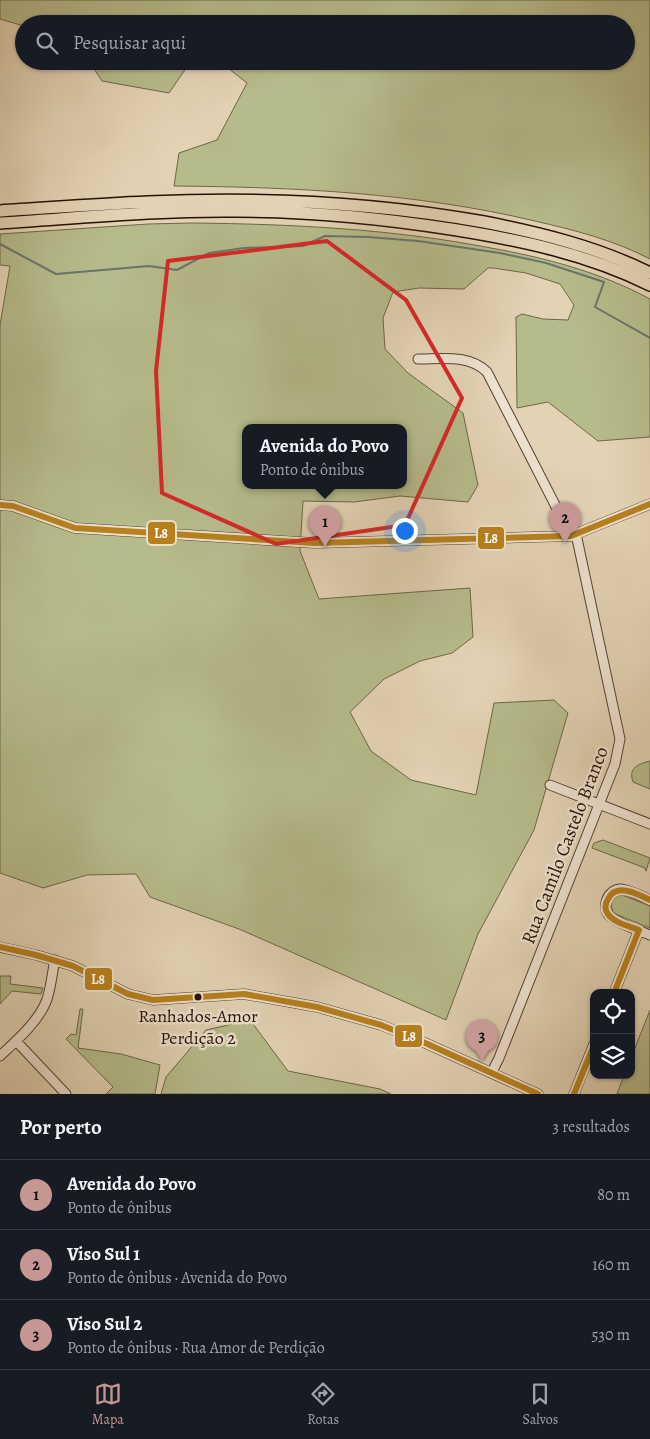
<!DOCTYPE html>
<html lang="pt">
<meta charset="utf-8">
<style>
:root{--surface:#171b24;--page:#20242c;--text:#f1f3f6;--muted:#9ea1a6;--line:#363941;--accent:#c59692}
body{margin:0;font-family:Alegreya,serif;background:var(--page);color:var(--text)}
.controls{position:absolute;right:15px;bottom:15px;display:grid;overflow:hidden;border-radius:10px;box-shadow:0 1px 4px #0004}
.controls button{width:45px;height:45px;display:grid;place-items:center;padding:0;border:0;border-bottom:1px solid var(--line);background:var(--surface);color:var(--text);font:25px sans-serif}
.you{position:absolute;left:404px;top:530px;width:18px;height:18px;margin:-12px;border:4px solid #fff;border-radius:50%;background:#1a73e8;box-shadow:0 0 0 8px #1a73e833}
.badge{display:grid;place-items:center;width:32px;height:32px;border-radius:50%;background:var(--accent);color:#111;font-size:16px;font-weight:700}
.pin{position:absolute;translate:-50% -41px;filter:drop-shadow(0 1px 2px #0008)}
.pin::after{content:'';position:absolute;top:26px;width:18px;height:15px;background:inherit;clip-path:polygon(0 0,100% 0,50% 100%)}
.popup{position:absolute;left:242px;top:424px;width:165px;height:65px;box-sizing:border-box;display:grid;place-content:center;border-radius:10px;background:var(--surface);filter:drop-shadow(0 1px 4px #0005);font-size:16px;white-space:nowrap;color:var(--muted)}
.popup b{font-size:19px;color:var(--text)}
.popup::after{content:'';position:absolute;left:50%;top:100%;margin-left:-10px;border:10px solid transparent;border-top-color:var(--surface)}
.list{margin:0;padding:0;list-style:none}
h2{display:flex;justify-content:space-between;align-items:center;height:65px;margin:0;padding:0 20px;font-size:21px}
h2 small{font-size:16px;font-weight:400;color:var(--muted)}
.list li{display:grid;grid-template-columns:32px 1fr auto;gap:15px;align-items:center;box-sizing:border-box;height:70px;padding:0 20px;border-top:1px solid var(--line)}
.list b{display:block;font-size:19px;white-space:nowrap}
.list p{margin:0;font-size:16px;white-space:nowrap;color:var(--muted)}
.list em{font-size:16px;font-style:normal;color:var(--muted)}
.icon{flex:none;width:28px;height:28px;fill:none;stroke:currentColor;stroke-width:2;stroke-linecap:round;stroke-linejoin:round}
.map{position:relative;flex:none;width:650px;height:1094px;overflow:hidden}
.search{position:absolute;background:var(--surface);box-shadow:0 1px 4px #0004;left:15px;right:15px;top:15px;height:55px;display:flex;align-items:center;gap:12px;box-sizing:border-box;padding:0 18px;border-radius:28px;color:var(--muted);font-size:19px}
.sheet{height:275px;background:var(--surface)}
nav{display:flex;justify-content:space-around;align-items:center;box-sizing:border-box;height:70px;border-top:1px solid var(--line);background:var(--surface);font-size:14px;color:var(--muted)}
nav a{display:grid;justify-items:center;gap:2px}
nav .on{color:var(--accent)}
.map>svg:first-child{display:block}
.green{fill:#b6bb8b;stroke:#6d6648;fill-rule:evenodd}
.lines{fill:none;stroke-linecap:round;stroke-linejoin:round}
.stream{stroke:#68756e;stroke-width:2}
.minor-casing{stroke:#544232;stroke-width:11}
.major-casing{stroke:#241206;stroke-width:14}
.minor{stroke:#ede2cf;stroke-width:9}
.major{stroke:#e3d3b5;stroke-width:11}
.bus-1-casing{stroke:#ede2cf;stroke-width:10}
.bus-1{stroke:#b8811d;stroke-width:6}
.marked{fill:none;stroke:#d62828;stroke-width:4;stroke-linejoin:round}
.bus-dot{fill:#241206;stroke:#ede2cf;stroke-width:2}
.labels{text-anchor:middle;stroke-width:5;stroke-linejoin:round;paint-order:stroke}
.bus-label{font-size:18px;fill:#241206;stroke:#ede2cf}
.street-label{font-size:19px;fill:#241206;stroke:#ede2cf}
.line-badge{stroke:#ede2cf;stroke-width:2}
.badge-label{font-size:14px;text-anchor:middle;font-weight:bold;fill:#fff}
</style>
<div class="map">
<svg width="650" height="1094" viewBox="0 0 650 1094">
<rect width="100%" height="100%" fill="#e3d3b5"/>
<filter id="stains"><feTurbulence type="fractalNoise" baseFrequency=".004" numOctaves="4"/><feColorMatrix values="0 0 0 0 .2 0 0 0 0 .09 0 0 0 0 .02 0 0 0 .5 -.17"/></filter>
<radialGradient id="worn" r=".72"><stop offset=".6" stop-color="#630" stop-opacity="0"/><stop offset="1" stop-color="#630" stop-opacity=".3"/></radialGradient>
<path class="green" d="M0 0H650V259C614 240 574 230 535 221 417 193 295 187 174 186L179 153 217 140 247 83 219 61H626V24H24V26L0 19Z
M89 61H191L169 93 102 81Z
M192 223C292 224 393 229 491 248 546 258 600 272 650 299V437L598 441 548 402 517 408 516 317 522 314 543 319 568 320 574 305 560 284 526 273 493 268H488L464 289 419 288 393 292 383 318 385 349 408 373 463 413 478 485 468 502 400 496 354 502 303 501 300 551 319 599 470 588 473 637 452 653 420 661 384 679 350 712 371 751 411 780 476 795 494 703 554 700 568 713 534 830 478 934 446 1020 239 929 150 897 136 874 87 875 43 888 0 873V325L10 266 0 265V234L148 224ZM246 428H404V486H246Z
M650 761V789L633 782C628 768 638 764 650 761Z
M603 840 650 858 646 871 645 868 592 848 594 843Z
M622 895 650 906V928L613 913 611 904C613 898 616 896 622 895Z
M0 976H11L10 984 43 988 41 994 12 991 0 1004Z
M80 1009H83L78 1048 121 1054 160 1065 155 1094H106L113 1087 66 1039 71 1034 76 1035Z
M650 1010V1094H617L624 1075H631V1058Z
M250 1020 288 1071 380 1089 391 1094H161L166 1077 206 1030Z"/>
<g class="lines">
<path class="stream" d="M0 244 56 274 149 266 177 270 209 253 244 248 303 246 325 236 368 237 418 241 500 253 546 263 604 282 595 307 650 338"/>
<defs>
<path id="minor" d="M418 359C441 359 469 354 487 372L571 536
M0 505 13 506 75 528 315 543 571 536 650 504
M550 785 650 824
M650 900C641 896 630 890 621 889 607 889 600 909 611 917 621 925 638 930 650 935
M0 947 36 955 73 966 128 994 153 1000 244 994 317 1007 381 1025 423 1042 538 1094
M614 993 639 930
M16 1041 66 1094
M0 1056C16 1041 37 1023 46 1002 51 989 52 973 55 960
M492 1072 499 1058 615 764 620 739 576 534
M574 1094 594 1044"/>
<path id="major" d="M0 211C49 208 98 204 148 202 260 197 373 202 484 222 541 233 597 247 650 273
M0 223C79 218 158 210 237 211 309 211 381 218 451 229 521 240 587 254 650 285"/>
</defs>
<use href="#minor" class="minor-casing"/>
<use href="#major" class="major-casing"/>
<use href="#minor" class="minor"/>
<use href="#major" class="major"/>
<defs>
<path id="bus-1" d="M0 505 13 506 75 528 315 543 571 536 650 504
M639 930C629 926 614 923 608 914 604 909 605 904 608 899 616 882 638 894 650 900
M0 947 36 955 73 966 128 994 153 1000 244 994 317 1007 381 1025 423 1042 538 1094
M614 993 639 930
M574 1094 594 1045"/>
</defs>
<use href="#bus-1" class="bus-1-casing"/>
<use href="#bus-1" class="bus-1"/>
</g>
<path class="marked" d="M327 241 406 300 462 398 405 525 276 544 162 493 156 371 168 261Z"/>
<circle class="bus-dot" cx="198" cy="997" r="4.5"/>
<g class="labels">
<g class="bus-label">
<text x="198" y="1022">Ranhados-Amor<tspan x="198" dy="22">Perdição 2</tspan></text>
</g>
<g class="street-label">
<text transform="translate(564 845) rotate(-69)" y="7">Rua Camilo Castelo Branco</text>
</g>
</g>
<g class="line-badge">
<rect x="147" y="521" width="29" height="24" rx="5" fill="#b8811d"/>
<rect x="477" y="526" width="28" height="24" rx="5" fill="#b8811d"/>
<rect x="84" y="967" width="29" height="24" rx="5" fill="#b8811d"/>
<rect x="394" y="1024" width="29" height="24" rx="5" fill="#b8811d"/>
</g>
<g class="badge-label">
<text x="161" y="538">L8</text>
<text x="491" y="543">L8</text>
<text x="98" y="984">L8</text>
<text x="409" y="1041">L8</text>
</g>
<rect width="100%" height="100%" filter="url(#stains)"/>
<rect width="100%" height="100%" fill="url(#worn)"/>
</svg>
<div class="controls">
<button><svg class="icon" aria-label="locate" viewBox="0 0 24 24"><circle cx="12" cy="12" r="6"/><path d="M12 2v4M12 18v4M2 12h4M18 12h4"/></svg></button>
<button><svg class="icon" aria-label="layers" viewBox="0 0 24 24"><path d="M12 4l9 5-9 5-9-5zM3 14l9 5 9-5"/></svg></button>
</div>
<div class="you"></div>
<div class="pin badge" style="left:325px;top:547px">1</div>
<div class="popup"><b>Avenida do Povo</b>Ponto de ônibus</div>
<div class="pin badge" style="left:565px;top:543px">2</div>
<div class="pin badge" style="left:482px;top:1061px">3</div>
<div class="search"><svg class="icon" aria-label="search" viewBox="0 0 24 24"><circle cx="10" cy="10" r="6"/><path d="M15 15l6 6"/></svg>Pesquisar aqui</div>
</div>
<section class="sheet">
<h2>Por perto<small>3 resultados</small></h2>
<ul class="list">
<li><span class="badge">1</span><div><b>Avenida do Povo</b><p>Ponto de ônibus</p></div><em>80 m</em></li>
<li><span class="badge">2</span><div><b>Viso Sul 1</b><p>Ponto de ônibus · Avenida do Povo</p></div><em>160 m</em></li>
<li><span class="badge">3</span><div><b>Viso Sul 2</b><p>Ponto de ônibus · Rua Amor de Perdição</p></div><em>530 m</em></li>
</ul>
</section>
<nav>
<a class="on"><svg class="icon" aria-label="map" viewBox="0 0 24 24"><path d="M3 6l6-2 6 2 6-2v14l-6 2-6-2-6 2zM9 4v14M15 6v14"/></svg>Mapa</a>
<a><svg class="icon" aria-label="directions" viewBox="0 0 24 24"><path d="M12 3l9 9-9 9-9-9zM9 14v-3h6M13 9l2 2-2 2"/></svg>Rotas</a>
<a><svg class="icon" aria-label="saved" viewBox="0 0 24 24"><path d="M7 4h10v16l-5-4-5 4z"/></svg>Salvos</a>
</nav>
